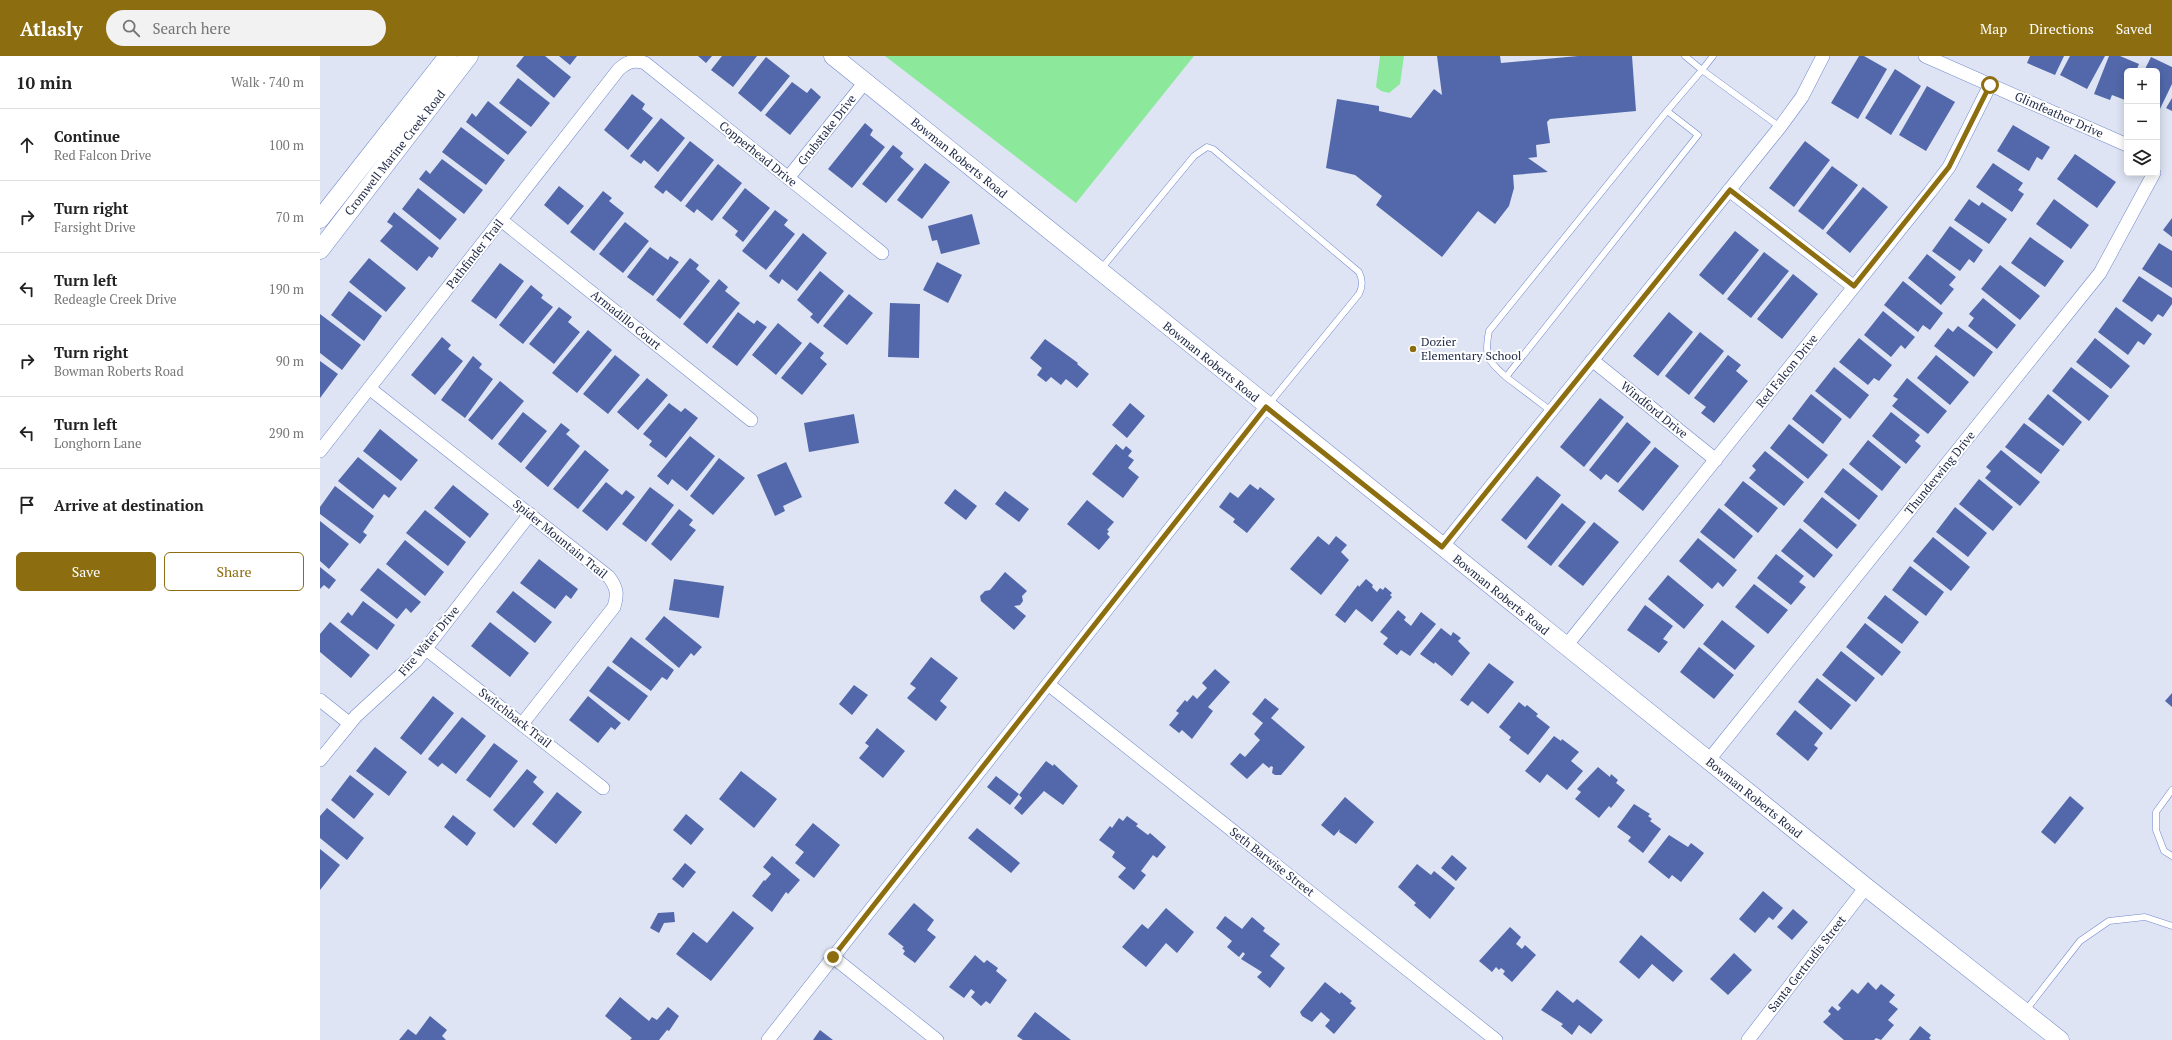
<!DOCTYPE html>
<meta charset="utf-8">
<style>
:root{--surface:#fff;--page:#f2f2f2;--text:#222;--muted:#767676;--line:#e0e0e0;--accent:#8c6d0f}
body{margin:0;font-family:"PT Serif",serif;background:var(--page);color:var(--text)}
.controls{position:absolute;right:12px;top:12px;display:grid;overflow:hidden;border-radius:6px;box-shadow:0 2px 10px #0003}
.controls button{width:36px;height:36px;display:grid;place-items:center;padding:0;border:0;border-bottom:1px solid var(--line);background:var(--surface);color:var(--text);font:20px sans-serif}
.stop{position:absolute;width:12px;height:12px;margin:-9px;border:3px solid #8c6d0f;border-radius:50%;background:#fff}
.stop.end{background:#8c6d0f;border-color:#fff;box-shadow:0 1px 4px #0008}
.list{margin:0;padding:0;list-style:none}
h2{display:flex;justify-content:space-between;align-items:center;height:52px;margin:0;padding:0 16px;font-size:17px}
h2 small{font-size:13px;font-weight:400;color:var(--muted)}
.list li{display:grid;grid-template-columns:26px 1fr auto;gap:12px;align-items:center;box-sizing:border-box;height:72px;padding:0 16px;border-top:1px solid var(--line)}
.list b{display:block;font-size:15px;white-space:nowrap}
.list p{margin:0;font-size:13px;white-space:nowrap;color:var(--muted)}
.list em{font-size:13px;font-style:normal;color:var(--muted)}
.actions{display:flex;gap:8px;padding:12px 16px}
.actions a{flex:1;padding:9px 0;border:1px solid var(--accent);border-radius:6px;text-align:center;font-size:14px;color:var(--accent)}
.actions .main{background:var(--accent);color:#fff}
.icon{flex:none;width:22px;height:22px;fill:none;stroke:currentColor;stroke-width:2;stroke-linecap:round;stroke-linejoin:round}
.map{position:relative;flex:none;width:1852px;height:984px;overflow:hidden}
header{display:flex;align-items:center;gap:24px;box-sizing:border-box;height:56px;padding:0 20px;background:var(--accent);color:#fff}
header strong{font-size:19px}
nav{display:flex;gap:22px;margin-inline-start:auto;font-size:14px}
.search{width:280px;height:36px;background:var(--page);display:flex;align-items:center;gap:10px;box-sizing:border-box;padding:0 14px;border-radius:22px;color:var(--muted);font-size:15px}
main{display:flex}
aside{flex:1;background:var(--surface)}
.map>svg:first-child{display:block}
.green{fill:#8ce99c}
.building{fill:#5268aa}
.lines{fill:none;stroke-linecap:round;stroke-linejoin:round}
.lane-casing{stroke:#7189ce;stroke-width:7}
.street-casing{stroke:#7189ce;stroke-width:14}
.secondary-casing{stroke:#7189ce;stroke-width:19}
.lane{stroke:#fff;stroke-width:6}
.street{stroke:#fff;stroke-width:13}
.secondary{stroke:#fff;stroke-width:18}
.route{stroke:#8c6d0f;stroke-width:5}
.poi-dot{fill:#8c6d0f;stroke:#fff;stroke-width:1.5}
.labels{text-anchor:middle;stroke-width:4;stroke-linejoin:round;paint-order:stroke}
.street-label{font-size:12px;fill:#232d4a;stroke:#fff}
.poi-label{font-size:12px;fill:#232d4a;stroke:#fff;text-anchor:start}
</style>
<header>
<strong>Atlasly</strong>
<div class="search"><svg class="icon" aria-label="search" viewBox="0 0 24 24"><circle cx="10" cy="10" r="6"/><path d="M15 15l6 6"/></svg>Search here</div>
<nav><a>Map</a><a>Directions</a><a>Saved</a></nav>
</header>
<main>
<aside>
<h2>10 min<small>Walk · 740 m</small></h2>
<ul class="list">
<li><svg class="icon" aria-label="ahead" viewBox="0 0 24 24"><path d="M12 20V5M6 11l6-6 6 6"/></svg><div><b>Continue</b><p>Red Falcon Drive</p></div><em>100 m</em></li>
<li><svg class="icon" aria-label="right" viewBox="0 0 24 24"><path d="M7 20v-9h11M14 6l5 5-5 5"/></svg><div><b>Turn right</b><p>Farsight Drive</p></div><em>70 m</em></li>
<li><svg class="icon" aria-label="left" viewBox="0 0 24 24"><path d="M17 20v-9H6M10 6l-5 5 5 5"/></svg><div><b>Turn left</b><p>Redeagle Creek Drive</p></div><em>190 m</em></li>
<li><svg class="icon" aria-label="right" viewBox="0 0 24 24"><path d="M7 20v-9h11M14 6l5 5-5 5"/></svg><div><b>Turn right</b><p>Bowman Roberts Road</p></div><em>90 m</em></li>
<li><svg class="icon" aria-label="left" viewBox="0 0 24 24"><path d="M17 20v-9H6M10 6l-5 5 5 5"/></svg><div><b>Turn left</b><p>Longhorn Lane</p></div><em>290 m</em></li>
<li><svg class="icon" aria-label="arrive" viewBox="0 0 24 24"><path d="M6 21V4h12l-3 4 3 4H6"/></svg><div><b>Arrive at destination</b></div></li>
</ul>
<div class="actions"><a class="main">Save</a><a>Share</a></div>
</aside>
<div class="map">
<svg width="1852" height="984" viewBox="0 0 1852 984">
<rect width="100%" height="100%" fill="#dee4f3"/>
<path class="green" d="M565 0H874L756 147Z
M1060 0H1084L1080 28 1069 37 1061 35 1056 31Z"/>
<path class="building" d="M204 0H225L251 21 234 42 196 10Z
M239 0H257L250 9Z
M378 0H392L386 7Z
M402 0H437L413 31 391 14Z
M1117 0H1180L1181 7 1258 0H1312L1316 55 1230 63 1227 66 1230 87 1216 89 1217 101 1208 102 1228 116 1193 119 1194 132 1189 150 1175 168 1158 155 1122 201 1056 149 1062 140 1035 119 1006 112 1017 43 1059 50V55L1091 62 1114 33 1122 39Z
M1539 0H1544L1567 13 1538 63 1511 47Z
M1710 0H1744L1735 19 1707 7Z
M1750 0H1785L1767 33 1740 19Z
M1789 0H1800L1819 8 1816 15H1807V38L1805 44 1792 39 1790 44 1774 38Z
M446 1 470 20 441 56 418 37Z
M1831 1 1852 11V28L1839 55 1837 54V15H1824Z
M1575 13 1601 30 1571 79 1545 62Z
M198 22 230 47 211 71 179 47Z
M472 26 487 37 491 32 501 41 470 79 445 59Z
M1607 30 1635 46 1606 95 1579 79Z
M312 38 325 48 322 53 333 62 308 94 284 74Z
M1852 42V55L1846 52Z
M168 45 207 76 188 99 146 66 152 57 156 61Z
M341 62 365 82 338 116 324 104 321 108 310 100Z
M545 67 553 74 550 79 565 91 532 132 508 113Z
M1693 69 1730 91 1722 104 1717 101 1709 115 1677 95Z
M141 71 185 104 166 129 122 96Z
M370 85 394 104 361 146 346 134 343 138 334 131Z
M1485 85 1510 104 1474 151 1449 132Z
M573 89 583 97 580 101 594 113 566 147 542 128Z
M1755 98 1796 126 1777 152 1737 123Z
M122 103 163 134 144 158 99 123 106 114 110 118Z
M605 107 630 126 602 163 577 144Z
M1673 107 1703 127 1698 134 1704 138 1692 156 1656 131Z
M398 108 422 127 392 165 377 153 374 157 365 150Z
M1512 110 1538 129 1503 174 1478 155Z
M239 130 264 150 248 169 224 149Z
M1543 131 1568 151 1530 197 1506 177Z
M98 132 137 163 120 184 82 153Z
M425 132 450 152 423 186 415 179 418 175 402 162Z
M283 135 292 142 289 145 304 157 274 195 250 176Z
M1649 143 1659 150 1662 146 1687 163 1669 188 1634 164Z
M1734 143 1769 169 1751 193 1716 168Z
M455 154 468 164 464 169 475 178 446 214 422 195Z
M74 156 119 192 112 202 109 200 97 215 60 185 73 170 67 166Z
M652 158 660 188 621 198 617 184 612 185 608 170Z
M1852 162V181L1843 174Z
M305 166 329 185 303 217 279 198Z
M1630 170 1663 194 1654 207 1649 203 1640 215 1612 195Z
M1415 175 1439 194 1403 239 1379 219Z
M483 177 507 197 477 235 462 223 459 228 449 220Z
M1710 181 1744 205 1725 231 1691 207Z
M1839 187 1852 195V232L1822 213Z
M330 191 348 204 350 200 359 206 333 240 307 221Z
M1444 196 1469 215 1431 262 1407 243Z
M1607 198 1636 221 1629 229 1634 233 1621 249 1588 222Z
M49 202 86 232 66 256 29 226Z
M370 202 379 209 376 213 390 225 360 263 336 244Z
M617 206 642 219 628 247 603 234Z
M180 207 204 225 176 263 151 245Z
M1680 209 1720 240 1700 264 1661 233Z
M500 215 524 235 498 268 490 261 493 258 477 244Z
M1473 218 1498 238 1462 283 1437 263Z
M1819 220 1852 242V248L1843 261 1838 258 1832 266 1802 245Z
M399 223 408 231 405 235 420 247 387 288 363 268Z
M1583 225 1623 257 1610 274 1603 269 1598 276 1564 249Z
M211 229 223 239 221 242 233 251 203 288 179 269Z
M29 235 62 260 44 285 11 259Z
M529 238 553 257 527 289 503 270Z
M1663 242 1696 269 1677 293 1648 270 1654 262 1649 258Z
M570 247 600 248 599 302 568 301Z
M239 251 252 261 248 266 260 276 234 308 209 288Z
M1796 251 1832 278 1824 289 1818 285 1808 299 1778 276Z
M1563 255 1595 281 1585 293 1581 289 1571 301 1544 279Z
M418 256 434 268 437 264 447 271 417 310 392 291Z
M1349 256 1373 276 1338 320 1313 300Z
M0 258 41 289 22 314 0 297Z
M458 267 482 287 456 319 432 299Z
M1638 270 1673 296 1654 321 1614 290 1628 272 1633 276Z
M268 274 292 294 257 337 232 317Z
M1380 276 1404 295 1369 339 1345 320Z
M122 281 131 289 128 293 143 305 115 339 91 319Z
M1539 282 1572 309 1559 325 1554 322 1548 329 1519 306Z
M1775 282 1810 310 1791 333 1756 306Z
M725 283 758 307 757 308 769 318 757 332 746 323 741 329 731 321 726 326 717 319 722 312 710 302Z
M490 286 504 297 500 302 507 308 482 339 461 322Z
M295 299 320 319 288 358 263 338Z
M1408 299 1421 309 1416 315 1428 325 1394 367 1381 357 1386 351 1374 342Z
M1616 299 1649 326 1630 349 1597 322Z
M153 300 162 308 159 312 173 323 145 362 121 344Z
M0 305 18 318 0 342Z
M1514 311 1549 339 1530 363 1495 335Z
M1751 311 1789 340 1769 365 1732 335Z
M327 322 348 339 318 374 297 356Z
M1587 322 1627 355 1608 378 1572 350 1578 343 1573 340Z
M180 325 204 345 172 384 148 364Z
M1491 338 1522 363 1503 388 1472 363Z
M1728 338 1762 366 1743 390 1708 363Z
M1280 342 1304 361 1264 411 1240 391Z
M349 347 361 356 365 352 378 362 346 402 329 389 332 385 323 378Z
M810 347 825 360 807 382 792 369Z
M203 356 227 375 201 407 178 388Z
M1571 356 1600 379 1595 385 1601 390 1586 408 1552 380Z
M534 358 539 387 489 396 484 367Z
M1307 366 1331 386 1298 427 1286 418 1281 424 1269 414Z
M241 367 250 374 246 378 260 390 228 431 205 412Z
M1704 367 1740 394 1721 418 1685 391Z
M1469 368 1508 399 1488 423 1450 392Z
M60 373 98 404 81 425 43 395Z
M370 380 395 400 367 435 352 423 348 429 337 420Z
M1548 384 1581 411 1562 435 1529 408Z
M796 388 803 394 806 390 812 395 808 400 814 404 808 412 819 421 803 442 772 418Z
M1335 391 1359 410 1323 455 1298 435Z
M265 394 289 414 258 453 233 433Z
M1681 394 1720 426 1700 450 1665 422 1671 415 1666 411Z
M1445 395 1484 426 1464 450 1429 422 1436 414 1432 410Z
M38 401 77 432 69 442 64 438 53 453 18 425Z
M399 402 425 422 393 459 370 440Z
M466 406 482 441 463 450 465 455 455 460 437 419Z
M1523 412 1558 440 1539 464 1504 436Z
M1217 420 1241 439 1206 484 1181 464Z
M1659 423 1693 451 1673 475 1639 448Z
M1423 425 1458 452 1438 477 1404 449Z
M286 426 302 439 306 434 315 441 287 475 262 455Z
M930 428 938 434 940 431 955 443 927 477 913 466 915 463 899 451 910 436 918 442Z
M133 429 169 458 150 482 114 452Z
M15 430 54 460 43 476 47 479 40 488 0 458V451Z
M330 431 354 449 326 486 302 468Z
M635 433 657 450 646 464 624 447Z
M685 435 709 453 699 466 675 448Z
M1502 441 1537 469 1517 493 1483 465Z
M767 444 794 466 787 474 789 475 787 478 790 481 779 494 747 468Z
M1242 447 1266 466 1231 510 1207 491Z
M1635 451 1667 477 1648 501 1616 476Z
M1399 452 1433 480 1414 503 1380 476Z
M359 453 373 464 369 469 376 474 351 505 331 488Z
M105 454 146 486 128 510 86 477Z
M0 465 29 488 9 513 0 505Z
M1274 466 1299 486 1263 530 1238 510Z
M1480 472 1513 499 1494 522 1461 495Z
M998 480 1009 489 1016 480 1027 489 1021 496 1029 504 1001 539 970 513Z
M1613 481 1650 511 1631 535 1593 505Z
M1378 482 1417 514 1403 531 1398 526 1392 533 1359 505Z
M85 484 124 516 105 540 66 508Z
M1456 498 1484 520 1479 526 1486 531 1471 549 1437 522Z
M219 503 258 533 251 543 246 539 235 553 200 527Z
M1590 510 1624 536 1606 560 1572 534Z
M0 511 16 524 9 533 4 529 0 533Z
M58 512 101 546 91 557 86 552 77 563 40 534Z
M685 516 707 535 702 540 703 545 700 549 694 550 706 560 694 574 661 545 660 540 665 535 670 534Z
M1348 519 1384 549 1364 573 1328 543Z
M354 523 404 530 399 562 349 554Z
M1046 523 1053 529 1052 531 1057 536 1060 532 1063 534 1065 531 1072 537 1070 539 1072 541 1052 566 1036 553 1025 567 1015 559 1038 529 1039 531Z
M1434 528 1468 554 1448 578 1415 551Z
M193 535 232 566 215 587 176 556Z
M1565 539 1599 566 1582 588 1547 562Z
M43 545 75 569 57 594 20 566 28 556 32 560Z
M1325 549 1353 570 1343 583 1348 586 1339 597 1307 574Z
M1078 554 1086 561 1084 564 1091 570 1101 556 1116 568 1090 600 1081 594 1077 599 1063 588 1068 582 1060 576Z
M344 560 382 591 374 600 371 597 359 612 325 583Z
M1402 564 1435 590 1415 614 1383 588Z
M10 566 50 599 31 622 0 596V578Z
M170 566 209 597 190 621 151 590Z
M1545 567 1581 596 1562 620 1526 591Z
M1121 572 1131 580 1133 576 1141 582 1138 585 1150 597 1132 620 1115 606 1114 608 1100 598Z
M311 581 354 614 347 624 342 621 331 635 292 606Z
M1379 591 1414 619 1394 643 1360 616Z
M1521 595 1555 622 1536 646 1502 619Z
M611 601 638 622 620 645 627 651 616 665 587 642 596 632 590 628Z
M1169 607 1194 626 1168 658 1152 645 1148 650 1140 644Z
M288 610 328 640 309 665 269 635Z
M895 613 910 626 888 651 893 655 872 683 862 674 859 677 849 669 859 657 856 655 865 644 867 646 873 639 877 643 887 632 882 627Z
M1497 622 1531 649 1511 674 1478 646Z
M534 629 548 639 532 659 519 648Z
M1852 637V651L1845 645Z
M113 640 134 657 101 699 80 682Z
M268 640 301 667 295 674 291 671 278 687 249 664Z
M945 642 959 653 951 662 985 691 961 719H955L952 717 953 711 951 710 949 712 943 707 927 723 910 708 920 697 925 701 940 684 934 678 943 667 932 658Z
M1199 646 1205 651 1207 649 1218 658 1216 660 1230 671 1208 699 1189 684 1191 681 1179 671Z
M1475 654 1503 677 1494 689 1498 692 1488 705 1456 678Z
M142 661 166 680 136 718 122 707 118 711 108 703Z
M557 672 585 695 563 722 539 702 549 690 545 687Z
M1234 680 1241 685 1242 683 1259 696 1251 705 1263 715 1247 734 1227 718 1220 727 1205 715Z
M174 687 198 705 170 742 146 724Z
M55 691 87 716 69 740 36 715Z
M726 705 733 710 734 708 758 730 743 749 724 735 702 759 694 752 702 742 699 739Z
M1278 711 1290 721 1291 718 1298 724 1296 727 1305 734 1291 752 1289 750 1279 762 1255 743 1261 736 1257 733Z
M207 713 217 721 213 726 224 736 194 772 173 754Z
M421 715 457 743 434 772 399 743Z
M30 719 54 738 34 763 11 744Z
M676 720 699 738 690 749 667 731Z
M237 736 262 756 236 788 212 768Z
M1750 740 1764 752 1735 788 1721 776Z
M1025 741 1054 766 1036 788 1019 776 1020 773 1014 780 1001 769Z
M1314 748 1330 758 1328 760 1332 763 1330 765 1341 773 1323 797 1308 785 1311 781 1297 771Z
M7 752 44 782 27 804 0 782V760Z
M366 758 384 773 371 789 353 774Z
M133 759 156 777 147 790 124 771Z
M807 760 818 768 816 770 828 779 830 777 846 791 837 802 833 799 821 815 826 819 814 834 798 821 806 812 792 801 795 796 779 784 790 770 792 772 799 762 803 765Z
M493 767 520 789 494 822 475 807 484 796 475 789Z
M657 772 700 807 691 817 648 782Z
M1349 779 1368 791 1371 787 1384 797 1361 826 1352 819 1349 823 1328 806Z
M0 793 20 809 0 834Z
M1132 799 1147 812 1136 825 1121 812Z
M452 800 480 824 468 838 466 836 452 856 432 840 444 824 445 825 451 818 443 811Z
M365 807 376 816 363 832 352 823Z
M1097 808 1111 819 1114 815 1135 832 1110 863 1094 849 1096 847 1078 831Z
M1443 835 1463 852 1453 864 1449 861 1435 877 1419 863Z
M594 847 614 864 607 874 616 881 595 907 583 898 585 895 582 892 584 891 568 878Z
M846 852 874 876 857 897 846 887 826 911 802 891 822 868 828 873Z
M1473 853 1488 866 1472 884 1457 871Z
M413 855 434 872 391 925 356 898 373 876 387 887Z
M354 856 355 866 344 867 339 877 330 872 338 857Z
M905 860 922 873 932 861 945 872 943 875 960 888 950 900 965 912 950 932 937 921 942 916 921 903 925 898 923 896 919 901 907 891 912 885 896 872Z
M1190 871 1201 881 1196 888 1202 893 1205 889 1216 899 1192 926 1183 918 1185 915 1181 912 1179 914 1176 911 1172 916 1159 905Z
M1321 879 1363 915 1353 926 1332 908 1319 923 1299 906Z
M1414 897 1432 914 1408 939 1390 923Z
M655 899 664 907 667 904 678 912 676 915 687 924 670 948 666 945 661 950 651 941 655 936 651 933 644 942 629 931Z
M1005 926 1020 938 1021 936 1032 945 1030 947 1036 952 1014 978 1005 970 1010 964 1001 956 992 966 982 960 980 956Z
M1548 926 1556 934 1561 928 1575 939 1569 946 1578 953 1568 964 1574 969 1561 984 1556 982 1554 984H1524L1503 966 1511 958 1508 955 1512 950 1518 955 1521 952 1518 949 1532 933 1538 938Z
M1237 934 1253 947 1257 943 1283 964 1271 978 1259 969 1252 979 1241 970 1243 968 1221 954Z
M300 941 329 965 332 961 337 964 348 951 359 960 349 975 347 974 339 984H310L312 982 285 960Z
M715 956 751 984H703L697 980Z
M110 960 127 974 122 980 126 984H79L88 973 96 979Z
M1600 970 1611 979 1609 982 1611 984H1589Z
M500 974 513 984H493Z"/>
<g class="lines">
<defs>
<path id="lane" d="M1393 0 1382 14 1460 71
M781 213 874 100 887 91 893 93 1039 216C1043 224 1043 230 1039 238L949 348
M1186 321C1167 303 1164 302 1169 275L1347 55
M1231 355 1186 321 1378 79 1347 55 1382 14 1365 0
M1852 734 1836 756V774L1844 795 1852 800
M1706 954 1760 885 1789 865 1825 861 1852 870"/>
<path id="street" d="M1605 0 1807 89
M468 122 545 26
M1409 134 1534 231
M181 164 431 364
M1272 304 1396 404
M49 332 289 521C297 532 298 538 294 551L202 668
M0 395 299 13C307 6 314 3 325 7L562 197
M1122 491 1460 71 1482 41 1503 0
M1246 590 1610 136 1629 111 1670 29
M106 593 283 732
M728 628 1176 984
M0 644 29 667
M0 704 36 660 96 605 210 458
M1388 705 1780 217 1834 117
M513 901 617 984
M448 984 946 351
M1428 984 1546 831"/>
<path id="secondary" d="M513 0 1546 831 1740 984
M0 163 128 0
M0 194 149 0"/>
</defs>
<use href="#lane" class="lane-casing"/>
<use href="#street" class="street-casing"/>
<use href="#secondary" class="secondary-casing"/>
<use href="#lane" class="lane"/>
<use href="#street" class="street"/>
<use href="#secondary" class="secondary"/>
</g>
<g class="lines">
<path class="route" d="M513 901 946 351 1122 491 1410 134 1534 230 1629 111 1670 29"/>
</g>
<circle class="poi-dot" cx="1093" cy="293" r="4"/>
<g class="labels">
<g class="street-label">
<text transform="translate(1739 59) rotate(24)" y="4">Glimfeather Drive</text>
<text transform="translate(507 74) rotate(-52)" y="4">Grubstake Drive</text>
<text transform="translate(75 97) rotate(-52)" y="4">Cromwell Marine Creek Road</text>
<text transform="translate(438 98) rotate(39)" y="4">Copperhead Drive</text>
<text transform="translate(639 102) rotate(39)" y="4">Bowman Roberts Road</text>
<text transform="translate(155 198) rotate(-52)" y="4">Pathfinder Trail</text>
<text transform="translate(306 264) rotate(39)" y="4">Armadillo Court</text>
<text transform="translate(891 306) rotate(39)" y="4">Bowman Roberts Road</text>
<text transform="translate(1467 315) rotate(-51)" y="4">Red Falcon Drive</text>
<text transform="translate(1334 354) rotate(39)" y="4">Windford Drive</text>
<text transform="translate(1620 417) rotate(-51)" y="4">Thunderwing Drive</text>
<text transform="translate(240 483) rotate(39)" y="4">Spider Mountain Trail</text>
<text transform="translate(1181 539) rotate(39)" y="4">Bowman Roberts Road</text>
<text transform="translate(109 585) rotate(-50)" y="4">Fire Water Drive</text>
<text transform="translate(195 662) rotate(38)" y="4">Switchback Trail</text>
<text transform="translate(1434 742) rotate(39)" y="4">Bowman Roberts Road</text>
<text transform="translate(952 806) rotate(38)" y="4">Seth Barwise Street</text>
<text transform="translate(1487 908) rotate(-52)" y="4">Santa Gertrudis Street</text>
</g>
<g class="poi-label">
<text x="1101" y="290">Dozier<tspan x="1101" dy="14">Elementary School</tspan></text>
</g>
</g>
</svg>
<div class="controls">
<button>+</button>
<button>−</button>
<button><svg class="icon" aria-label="layers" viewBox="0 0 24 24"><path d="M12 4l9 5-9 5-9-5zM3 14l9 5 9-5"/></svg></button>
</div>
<div class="stop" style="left:1670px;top:29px"></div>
<div class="stop end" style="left:513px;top:901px"></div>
</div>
</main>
